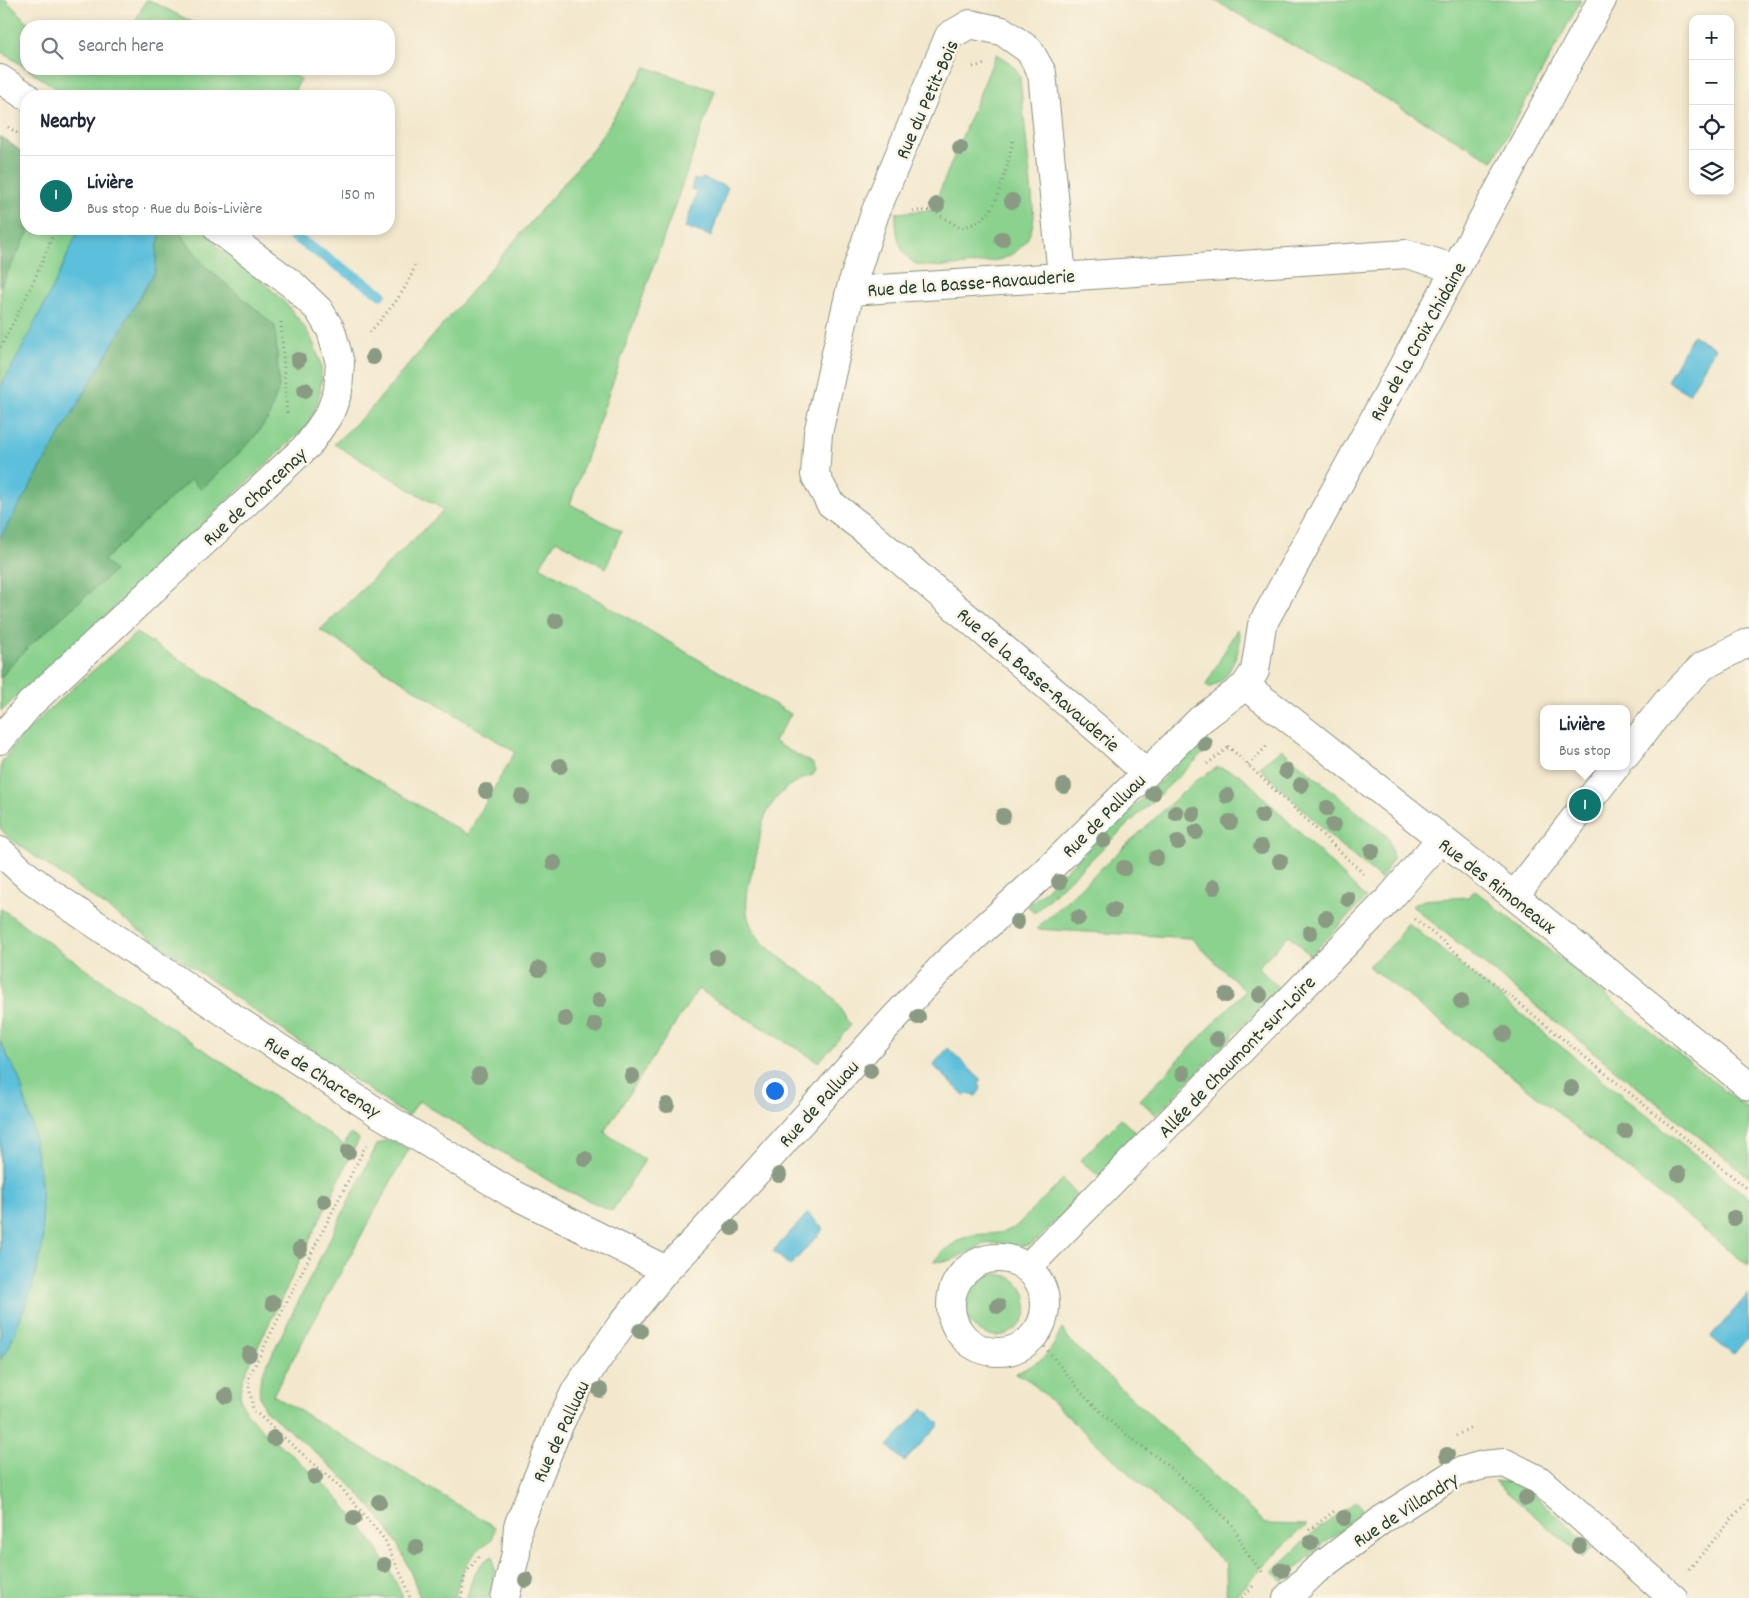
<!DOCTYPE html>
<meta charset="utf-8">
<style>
:root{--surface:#fff;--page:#f2f2f3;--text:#1f2937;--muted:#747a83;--line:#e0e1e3;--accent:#0f766e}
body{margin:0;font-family:Dekko,sans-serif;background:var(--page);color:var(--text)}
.controls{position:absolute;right:15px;top:15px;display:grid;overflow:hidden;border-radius:10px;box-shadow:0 2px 8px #0003}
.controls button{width:45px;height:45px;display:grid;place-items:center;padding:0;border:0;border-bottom:1px solid var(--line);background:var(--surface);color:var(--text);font:25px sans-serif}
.you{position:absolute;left:774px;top:1090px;width:18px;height:18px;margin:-12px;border:4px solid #fff;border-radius:50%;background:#1a73e8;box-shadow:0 0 0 8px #1a73e833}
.badge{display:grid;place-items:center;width:32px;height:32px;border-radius:50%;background:var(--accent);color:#fff;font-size:16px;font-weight:700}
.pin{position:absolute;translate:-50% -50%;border:2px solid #fff;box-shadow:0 1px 5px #0006}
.popup{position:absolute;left:1540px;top:705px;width:90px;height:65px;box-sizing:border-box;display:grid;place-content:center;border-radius:10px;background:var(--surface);filter:drop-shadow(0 1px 4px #0005);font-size:16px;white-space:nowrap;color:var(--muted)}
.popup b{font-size:19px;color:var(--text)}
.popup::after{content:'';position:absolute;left:50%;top:100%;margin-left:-10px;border:10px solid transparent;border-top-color:var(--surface)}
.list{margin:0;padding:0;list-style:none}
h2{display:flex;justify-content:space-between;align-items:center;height:65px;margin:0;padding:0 20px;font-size:21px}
h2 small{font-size:16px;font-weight:400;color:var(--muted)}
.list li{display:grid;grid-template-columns:32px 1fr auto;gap:15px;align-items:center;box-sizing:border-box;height:80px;padding:0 20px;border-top:1px solid var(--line)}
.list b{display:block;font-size:19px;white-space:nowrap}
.list p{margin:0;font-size:16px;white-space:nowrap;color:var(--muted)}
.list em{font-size:16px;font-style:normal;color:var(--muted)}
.icon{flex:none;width:28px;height:28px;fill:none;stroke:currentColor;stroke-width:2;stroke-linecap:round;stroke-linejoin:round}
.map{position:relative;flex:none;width:1749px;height:1598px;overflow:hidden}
.search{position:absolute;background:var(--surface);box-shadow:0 2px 8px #0003;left:20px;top:20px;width:375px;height:55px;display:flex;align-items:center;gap:12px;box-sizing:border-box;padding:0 18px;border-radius:20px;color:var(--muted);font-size:19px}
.panel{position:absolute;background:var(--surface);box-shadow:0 2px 8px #0003;left:20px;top:90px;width:375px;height:145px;border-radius:20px}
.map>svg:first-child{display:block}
.green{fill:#8ad28e;stroke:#548861}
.forest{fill:#6fb479;stroke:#477856}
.water{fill:#5cbfdb;stroke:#3e7e88}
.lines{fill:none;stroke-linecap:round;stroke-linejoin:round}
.stream{stroke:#5cbfdb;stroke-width:11}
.minor-casing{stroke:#899280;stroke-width:30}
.path{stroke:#899280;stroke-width:3;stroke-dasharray:1 4;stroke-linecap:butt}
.minor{stroke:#fff;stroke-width:28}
.tree{fill:#8a9a83}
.labels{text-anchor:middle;stroke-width:5;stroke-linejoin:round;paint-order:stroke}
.street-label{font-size:20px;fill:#1f3d34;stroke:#fcf5e5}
</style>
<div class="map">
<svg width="1749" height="1598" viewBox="0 0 1749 1598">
<rect width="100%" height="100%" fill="#fcf5e5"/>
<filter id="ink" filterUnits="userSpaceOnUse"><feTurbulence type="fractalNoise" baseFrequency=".02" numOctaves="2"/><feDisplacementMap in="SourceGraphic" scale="10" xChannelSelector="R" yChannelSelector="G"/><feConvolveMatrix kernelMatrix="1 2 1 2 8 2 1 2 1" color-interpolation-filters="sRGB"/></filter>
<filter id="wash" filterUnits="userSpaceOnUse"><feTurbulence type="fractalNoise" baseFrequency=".0096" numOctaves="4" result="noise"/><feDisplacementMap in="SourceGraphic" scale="20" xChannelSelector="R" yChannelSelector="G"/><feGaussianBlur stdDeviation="1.12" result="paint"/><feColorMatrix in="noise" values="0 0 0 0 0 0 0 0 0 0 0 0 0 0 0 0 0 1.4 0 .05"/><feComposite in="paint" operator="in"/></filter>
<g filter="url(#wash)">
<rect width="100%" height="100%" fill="#f3e8cd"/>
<path class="green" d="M0 0H6L26 21 35 26H26V68L0 51Z
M146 0H149L200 26H133Z
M1214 0H1581L1493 161Z
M996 54C1006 60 1017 66 1020 78L1034 216C1033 230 1027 244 1015 252 1009 256 1004 259 997 260 982 264 924 271 913 262 897 250 896 231 896 213L932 210Z
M646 67 715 91 570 504 621 531 606 568 556 540 540 566 791 714 774 742 812 763 816 770 813 775C784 783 763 807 760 837 757 862 744 887 747 912 752 951 805 969 829 994 838 1002 844 1015 851 1025L819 1062 698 989 604 1132 645 1160 612 1211 559 1187 419 1101 408 1117 154 941 8 837 0 828 1 764 17 741 55 704 136 633 467 835 515 752 320 630 444 510 334 444 368 412 594 148Z
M27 69H281L301 79 292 96H68Z
M0 136 26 155V229H224L216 246C256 275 313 316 321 368 323 387 317 407 309 424L85 635 1 711Z
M1237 629C1246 642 1231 671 1222 680 1218 684 1213 686 1208 688L1206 685Z
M1205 739 1211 746 1034 913 1028 906Z
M1281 749 1388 837 1393 858 1381 879 1344 849 1259 767Z
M1218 767 1241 775 1366 898 1310 956 1289 935 1258 967 1279 988 1156 1115 1140 1100 1245 991 1191 938 1036 929 1195 781Z
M1474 890 1749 1110V1177L1412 906 1424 900 1468 897Z
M0 908 110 986 344 1145 350 1134 359 1139 249 1365C238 1389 235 1400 253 1420 271 1439 292 1454 311 1472 350 1508 382 1548 403 1598H0Z
M1407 922 1749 1198V1266L1527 1088 1368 966 1396 941Z
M1121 1119 1138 1135 1100 1177 1080 1160Z
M387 1140 395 1142 409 1149 273 1395 495 1527 492 1540C470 1552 459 1573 455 1598H420C414 1580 407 1562 398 1545 368 1493 310 1448 265 1410 258 1397 258 1387 262 1374L377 1145Z
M1063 1179 1078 1197 1042 1236 1029 1245 1015 1246 1000 1243 984 1244 952 1260 933 1262 944 1250 961 1239 972 1235 999 1233 1014 1228Z
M965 1305a31 31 0 1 1 62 0a31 31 0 1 1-62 0Z
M1062 1329 1073 1344 1184 1446 1265 1524 1307 1525 1280 1549 1233 1598H1227L1226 1564 1030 1381 1016 1373C1043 1361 1049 1356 1062 1329Z
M1494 1481 1512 1483 1529 1491 1592 1547 1583 1557Z
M1357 1501 1365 1514 1324 1543 1282 1582 1272 1572 1314 1532Z
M493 1556 494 1571 490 1598H467C471 1581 475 1564 493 1556Z"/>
<path class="forest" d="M0 136 26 155V229H30L0 287Z
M162 229H177L205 266 275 326 279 387 268 419 251 441 201 490 191 479 104 560 114 571 26 649 0 678V538L155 271 157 246Z"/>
<path class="water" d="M702 178 728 187 711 236 685 227 697 192 691 189 694 179 701 181Z
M79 229H162L157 246 155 271 0 538V388L19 354 57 279Z
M1693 335 1715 348 1689 394 1667 381Z
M0 1041 19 1078 32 1125 41 1182 43 1244 32 1288 9 1347 0 1360Z
M948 1048 981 1080 979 1082 981 1089 976 1096 967 1094 965 1096 933 1065Z
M808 1213 824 1229 790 1266 773 1251Z
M1748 1294 1749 1336 1733 1355 1711 1337Z
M923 1408 940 1424 904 1462 888 1446Z"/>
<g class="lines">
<path class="stream" d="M283 229 381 294"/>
</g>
</g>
<g filter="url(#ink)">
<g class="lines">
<defs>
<path id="minor" d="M0 79 26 96
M850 291 875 213 949 36 970 24 1002 31 1029 50 1042 73 1062 276
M1245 686 1292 721 1514 896 1749 1086
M0 740 30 704 309 444 330 413 338 391 340 363 331 330 319 310 293 285 218 229
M1626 754 1667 702 1703 666 1749 642
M1146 773 1101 732 865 530 830 503 815 475 818 433 850 291 1407 254 1456 269
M0 851 26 875 46 890 206 1000 380 1114 511 1193 666 1270
M1514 896 1616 766
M951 1305a47 47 0 1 1 94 0a47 47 0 1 1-94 0Z
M1027 1268 1390 898 1440 840
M505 1598 516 1553 518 1526 559 1425 576 1390 622 1324 666 1270 704 1231 884 1029 946 963 1048 870 1200 720 1245 686 1255 671 1262 625 1602 0
M1287 1598 1315 1571 1383 1519 1455 1473 1483 1465 1505 1463 1539 1480 1673 1598"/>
</defs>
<use href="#minor" class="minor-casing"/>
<path class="path" d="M973 67 986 64
M8 127 26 139
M913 211 932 210 960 228C971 226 983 220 990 211 1000 197 1010 156 1013 139
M281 322 287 416
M370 332C389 310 408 290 416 262
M0 347C21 309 40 270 55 229
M1228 746 1366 876
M1207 764 1229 747
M1248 765 1268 745
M1415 919 1749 1190
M366 1145 248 1379 253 1410 343 1490 384 1539 406 1585 410 1598
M1035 1335 1087 1399 1118 1428 1163 1462 1207 1500 1232 1524 1247 1554 1264 1574
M1456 1436 1471 1427
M1309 1530 1336 1510
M1689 1569 1749 1499
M461 1598 465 1574 479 1556
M1242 1598 1255 1584"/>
<use href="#minor" class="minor"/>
</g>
<g class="tree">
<circle cx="960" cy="148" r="8"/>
<circle cx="1012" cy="201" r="8"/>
<circle cx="937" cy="205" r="8"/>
<circle cx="1002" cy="239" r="8"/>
<circle cx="373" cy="357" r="8"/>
<circle cx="298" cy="360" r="8"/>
<circle cx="305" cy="390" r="8"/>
<circle cx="556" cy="621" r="8"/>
<circle cx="1205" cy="744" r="8"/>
<circle cx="560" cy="766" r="8"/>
<circle cx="1286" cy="771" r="8"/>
<circle cx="1301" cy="785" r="8"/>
<circle cx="1064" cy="786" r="8"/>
<circle cx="486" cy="791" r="8"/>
<circle cx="1153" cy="793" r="8"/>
<circle cx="1227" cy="796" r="8"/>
<circle cx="522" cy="797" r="8"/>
<circle cx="1327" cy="808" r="8"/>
<circle cx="1176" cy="813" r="8"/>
<circle cx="1193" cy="814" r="8"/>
<circle cx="1003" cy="816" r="8"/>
<circle cx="1262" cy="816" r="8"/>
<circle cx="1230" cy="822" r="8"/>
<circle cx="1333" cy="825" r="8"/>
<circle cx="1196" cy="832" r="8"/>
<circle cx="1104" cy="840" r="8"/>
<circle cx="1178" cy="842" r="8"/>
<circle cx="1261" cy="847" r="8"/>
<circle cx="1372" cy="851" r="8"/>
<circle cx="1156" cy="858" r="8"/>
<circle cx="1280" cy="861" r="8"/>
<circle cx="554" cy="863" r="8"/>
<circle cx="1124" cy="868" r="8"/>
<circle cx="1059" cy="882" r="8"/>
<circle cx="1214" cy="887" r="8"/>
<circle cx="1348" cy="899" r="8"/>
<circle cx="1113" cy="910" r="8"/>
<circle cx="1078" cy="918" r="8"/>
<circle cx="1326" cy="918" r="8"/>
<circle cx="1017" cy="922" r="8"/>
<circle cx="1310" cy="933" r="8"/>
<circle cx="717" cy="958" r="8"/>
<circle cx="597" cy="960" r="8"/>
<circle cx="539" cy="969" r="8"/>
<circle cx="1226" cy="995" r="8"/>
<circle cx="1260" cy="995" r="8"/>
<circle cx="599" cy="1000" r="8"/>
<circle cx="1461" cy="1001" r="8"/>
<circle cx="918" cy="1017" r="8"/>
<circle cx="565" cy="1019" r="8"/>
<circle cx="595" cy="1025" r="8"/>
<circle cx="1504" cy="1034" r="8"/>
<circle cx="1217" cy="1039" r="8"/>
<circle cx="870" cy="1071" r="8"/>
<circle cx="1183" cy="1073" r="8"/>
<circle cx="479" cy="1075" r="8"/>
<circle cx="632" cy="1076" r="8"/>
<circle cx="1571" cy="1088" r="8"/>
<circle cx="667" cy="1105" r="8"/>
<circle cx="1625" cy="1131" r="8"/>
<circle cx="348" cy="1152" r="8"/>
<circle cx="585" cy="1159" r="8"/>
<circle cx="1679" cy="1174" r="8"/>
<circle cx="779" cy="1175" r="8"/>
<circle cx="324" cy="1201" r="8"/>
<circle cx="1734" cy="1218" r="8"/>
<circle cx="732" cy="1228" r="8"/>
<circle cx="300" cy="1249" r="8"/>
<circle cx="273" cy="1303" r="8"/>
<circle cx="998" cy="1306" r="8"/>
<circle cx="640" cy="1331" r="8"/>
<circle cx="249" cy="1354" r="8"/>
<circle cx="600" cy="1390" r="8"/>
<circle cx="226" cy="1396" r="8"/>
<circle cx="274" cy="1438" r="8"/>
<circle cx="1447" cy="1455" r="8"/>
<circle cx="315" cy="1477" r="8"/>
<circle cx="1526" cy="1498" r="8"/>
<circle cx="379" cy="1502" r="8"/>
<circle cx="354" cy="1518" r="8"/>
<circle cx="1344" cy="1518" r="8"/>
<circle cx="1311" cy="1543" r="8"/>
<circle cx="1579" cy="1546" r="8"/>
<circle cx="416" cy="1547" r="8"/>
<circle cx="384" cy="1565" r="8"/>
<circle cx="1282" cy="1570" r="8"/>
<circle cx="526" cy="1580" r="8"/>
</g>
</g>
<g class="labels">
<g class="street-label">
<text transform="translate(926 99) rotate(-66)" y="7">Rue du Petit-Bois</text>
<text transform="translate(971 282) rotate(-4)" y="7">Rue de la Basse-Ravauderie</text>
<text transform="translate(1417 341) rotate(-61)" y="7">Rue de la Croix Chidaine</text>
<text transform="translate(254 496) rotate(-43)" y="7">Rue de Charcenay</text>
<text transform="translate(1039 679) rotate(41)" y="7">Rue de la Basse-Ravauderie</text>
<text transform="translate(1103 815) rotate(-45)" y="7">Rue de Palluau</text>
<text transform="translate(1498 885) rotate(38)" y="7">Rue des Rimoneaux</text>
<text transform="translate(1236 1056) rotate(-46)" y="7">Allée de Chaumont-sur-Loire</text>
<text transform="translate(323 1076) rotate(33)" y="7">Rue de Charcenay</text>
<text transform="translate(818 1103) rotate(-48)" y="7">Rue de Palluau</text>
<text transform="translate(560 1431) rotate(-65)" y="7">Rue de Palluau</text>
<text transform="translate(1405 1509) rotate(-33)" y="7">Rue de Villandry</text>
</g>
</g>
</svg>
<div class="controls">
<button>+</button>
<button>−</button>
<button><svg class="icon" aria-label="locate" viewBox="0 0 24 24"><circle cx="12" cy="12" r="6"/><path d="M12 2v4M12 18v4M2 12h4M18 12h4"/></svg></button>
<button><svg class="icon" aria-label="layers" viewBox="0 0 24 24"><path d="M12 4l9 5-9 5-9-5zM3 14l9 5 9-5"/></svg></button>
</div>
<div class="you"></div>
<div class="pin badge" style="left:1585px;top:805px">1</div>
<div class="popup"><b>Livière</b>Bus stop</div>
<div class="search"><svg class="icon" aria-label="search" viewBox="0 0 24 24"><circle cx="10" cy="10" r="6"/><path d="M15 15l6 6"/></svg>Search here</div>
<section class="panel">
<h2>Nearby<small></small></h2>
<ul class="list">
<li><span class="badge">1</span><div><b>Livière</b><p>Bus stop · Rue du Bois-Livière</p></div><em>150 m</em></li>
</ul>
</section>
</div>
